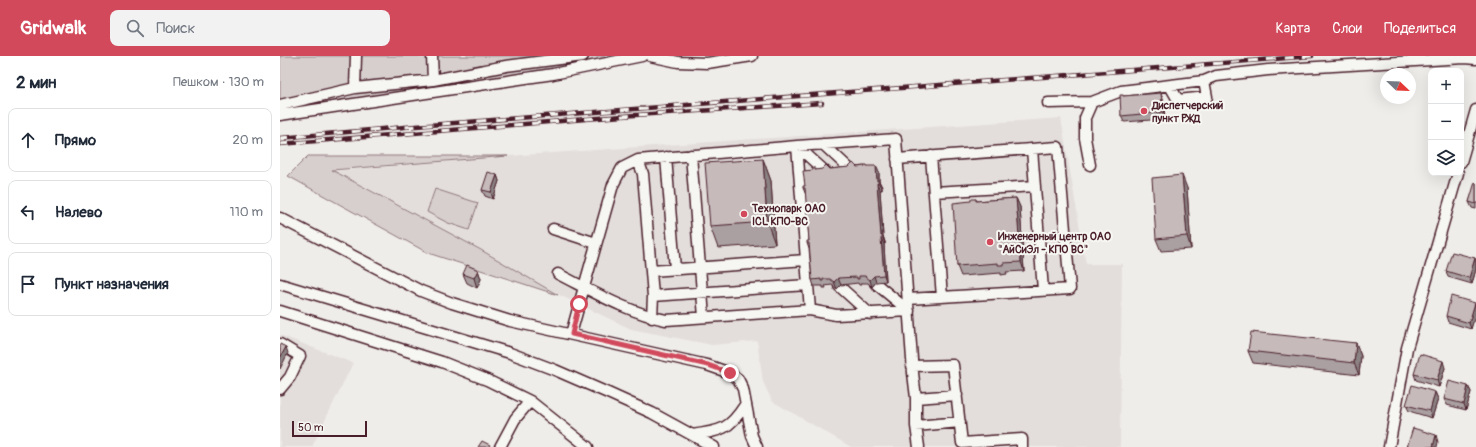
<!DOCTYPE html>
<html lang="ru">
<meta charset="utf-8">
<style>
:root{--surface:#fff;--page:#f2f2f3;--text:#1f2937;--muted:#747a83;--line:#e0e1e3;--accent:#d1495b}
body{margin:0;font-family:Pangolin,sans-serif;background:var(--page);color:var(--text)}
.controls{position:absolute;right:12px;top:12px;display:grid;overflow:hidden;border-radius:8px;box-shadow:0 4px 16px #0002}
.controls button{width:36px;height:36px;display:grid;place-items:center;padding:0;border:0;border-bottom:1px solid var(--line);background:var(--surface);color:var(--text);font:20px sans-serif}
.compass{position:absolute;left:1100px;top:12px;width:36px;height:36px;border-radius:50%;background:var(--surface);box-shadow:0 4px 16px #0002;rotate:113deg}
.scale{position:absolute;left:12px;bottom:10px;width:75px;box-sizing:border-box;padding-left:4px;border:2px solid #4a1f2b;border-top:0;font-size:11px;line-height:14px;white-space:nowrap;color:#4a1f2b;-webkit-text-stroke:3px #f6f6f2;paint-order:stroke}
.stop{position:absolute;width:12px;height:12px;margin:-9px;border:3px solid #d1495b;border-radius:50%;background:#fff}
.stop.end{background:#d1495b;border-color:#fff;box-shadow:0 1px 4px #0008}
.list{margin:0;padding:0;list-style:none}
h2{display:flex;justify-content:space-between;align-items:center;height:52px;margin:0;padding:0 16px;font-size:17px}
h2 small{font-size:13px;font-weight:400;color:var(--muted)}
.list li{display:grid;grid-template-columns:26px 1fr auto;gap:12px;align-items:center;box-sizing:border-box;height:64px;margin:0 8px 8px;padding:0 8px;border:1px solid var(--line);border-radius:8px}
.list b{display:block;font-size:15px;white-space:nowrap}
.list em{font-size:13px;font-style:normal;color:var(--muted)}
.icon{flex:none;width:22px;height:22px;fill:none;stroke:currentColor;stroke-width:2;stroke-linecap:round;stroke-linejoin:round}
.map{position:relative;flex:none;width:1196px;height:391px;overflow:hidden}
header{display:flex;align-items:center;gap:24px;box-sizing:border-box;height:56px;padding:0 20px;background:var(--accent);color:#fff}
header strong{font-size:19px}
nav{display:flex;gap:22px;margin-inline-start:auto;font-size:14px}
.search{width:280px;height:36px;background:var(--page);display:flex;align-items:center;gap:10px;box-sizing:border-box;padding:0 14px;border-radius:8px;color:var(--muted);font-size:15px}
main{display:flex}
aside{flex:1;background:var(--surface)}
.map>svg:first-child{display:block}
.built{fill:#e3dedc}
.green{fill:#d7cfce;stroke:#90777c}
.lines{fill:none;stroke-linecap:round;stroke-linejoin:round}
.minor-casing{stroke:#4a1f2b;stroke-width:13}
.minor{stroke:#f6f6f2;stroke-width:10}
.rail-casing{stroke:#4a1f2b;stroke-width:4.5}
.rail{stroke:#f6f6f2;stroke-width:3;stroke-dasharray:9;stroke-linecap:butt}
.wall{fill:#aaa0a1;stroke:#4a1f2b}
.shaded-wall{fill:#8b8283;stroke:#4a1f2b}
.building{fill:#c6babb;stroke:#4a1f2b}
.route{stroke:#d1495b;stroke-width:5}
.poi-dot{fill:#d1495b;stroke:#f6f6f2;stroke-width:1.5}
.labels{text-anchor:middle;stroke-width:4;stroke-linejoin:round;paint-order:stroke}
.poi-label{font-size:11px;font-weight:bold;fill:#4a1f2b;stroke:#f6f6f2;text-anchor:start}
</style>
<header>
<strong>Gridwalk</strong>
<div class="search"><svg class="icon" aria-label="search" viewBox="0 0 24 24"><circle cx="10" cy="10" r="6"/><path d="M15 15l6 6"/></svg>Поиск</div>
<nav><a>Карта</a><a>Слои</a><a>Поделиться</a></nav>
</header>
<main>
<aside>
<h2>2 мин<small>Пешком · 130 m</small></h2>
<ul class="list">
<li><svg class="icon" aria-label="ahead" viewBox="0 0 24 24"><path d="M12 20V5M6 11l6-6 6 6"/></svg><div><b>Прямо</b></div><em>20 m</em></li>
<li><svg class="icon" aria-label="left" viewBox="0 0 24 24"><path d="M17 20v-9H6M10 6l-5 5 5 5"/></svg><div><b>Налево</b></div><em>110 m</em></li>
<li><svg class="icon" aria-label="arrive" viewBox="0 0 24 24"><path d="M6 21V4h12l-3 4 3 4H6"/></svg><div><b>Пункт назначения</b></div></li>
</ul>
</aside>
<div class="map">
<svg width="1196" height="391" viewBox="0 0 1196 391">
<rect width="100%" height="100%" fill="#efedea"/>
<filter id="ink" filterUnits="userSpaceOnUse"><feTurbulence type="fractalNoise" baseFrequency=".025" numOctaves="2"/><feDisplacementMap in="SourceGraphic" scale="8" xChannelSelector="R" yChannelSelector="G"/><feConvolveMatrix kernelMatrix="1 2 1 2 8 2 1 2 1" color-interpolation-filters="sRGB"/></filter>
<g filter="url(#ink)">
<path class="built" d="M781 62 806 208H842L840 391H571L492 345 483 326 477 285 432 289 351 273 277 238 201 194 55 115 228 100Z
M0 279 73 307 32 391H0Z"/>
<path class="green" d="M0 0H361L0 54Z
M28 100H228L52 114 201 194 278 239 148 197 8 120Z
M155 133 198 147 189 174 168 167 147 156Z"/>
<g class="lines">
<defs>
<path id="minor" d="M152 0 153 24
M370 0 398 6 427 7 472 0
M924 25 936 20 988 14 1184 2 1196 3
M75 32 76 0
M768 47 812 46 841 35 924 25 927 41 898 44 890 30
M0 49 75 32 153 24 226 10 303 0
M0 59 273 18 362 0
M543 88 573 116
M752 93 763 234
M411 99 424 261
M651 100 662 241
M386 101 395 213
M617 103 778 91 790 233 628 243
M358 104 363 118 373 240 372 262
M1181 106 1196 54
M810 109 805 82V62L812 46
M654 136 755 130
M0 162 141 235 172 247 230 265 427 309 450 317 458 323 463 333 472 380 477 391
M273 173 316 187
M371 215 526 204
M278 218C312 235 349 257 386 264L530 254 556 259 629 255
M595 227 629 255
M0 228 230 297 275 314 328 337 372 357 434 391
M559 230 590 258
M373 240 527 229
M530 254 517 90 616 83 633 317 636 342V370L639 391
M0 255 162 306 207 324 250 345 308 391
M291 278 304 231 333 129 342 112 358 104 517 90 547 117
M0 288 20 300 10 321 0 333
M632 310 673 309 682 387 742 383V391
M636 342 677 339
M636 370 680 366
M412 379C441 375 449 374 465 349
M220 391 235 363 250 345
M1109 391 1127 292 1178 117"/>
</defs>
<use href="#minor" class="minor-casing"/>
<use href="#minor" class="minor"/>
<defs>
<path id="rail" d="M0 82 136 70 1032 0
M0 88 355 59 542 47"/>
</defs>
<use href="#rail" class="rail-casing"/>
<use href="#rail" class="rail"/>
</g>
<path class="wall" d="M843 40 883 43 885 63 844 66 841 60Z
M483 103 491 125 495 188 438 192 430 170Z
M585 110H587L599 116V125L602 131V134H600L603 180 605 186V188H604L606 225 596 226 592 231 588 227H581V229H579L578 227 561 229 557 233 552 229 545 230 546 232H543V230H534L532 224 529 193 527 187 529 185 526 139 523 132 536 114Z
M217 119 219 125 213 143 205 140 202 134Z
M1196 127V153L1192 152 1189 146Z
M907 132 911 193 881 195 876 183Z
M736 142 740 151 744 215 726 216 727 218 721 219V217L681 220 677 210 691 145 696 143V145Z
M1195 202 1196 205V213L1192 228 1168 221 1166 215Z
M198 214 201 223 197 232 187 227 183 218Z
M1196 251 1191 273 1168 266 1166 260Z
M1076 287 1081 300 1079 319 973 307 968 295Z
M1165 312 1159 331 1136 324 1134 318Z
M1188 330 1191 336 1186 354 1167 349 1164 343Z
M1155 336 1158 343 1152 362 1129 355 1126 349Z"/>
<path class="shaded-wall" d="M881 37 883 43 885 63 883 56Z
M483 103 491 125 495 188 487 166Z
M596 110 599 116V125L602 131V134L599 127 597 125Z
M217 119 219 125 213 143 211 136Z
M902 119 907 132 911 193 907 180Z
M597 127 600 134 603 181V180L605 186V188L603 182 601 180Z
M736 142 740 151 744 215 741 206Z
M601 182 604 188 606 225 604 219Z
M1195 202 1196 205V213L1192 228 1189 222Z
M198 214 201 223 197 232 194 222Z
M594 220 596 226 592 231 590 224Z
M558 222 561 229 557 233 554 226Z
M1195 247 1196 251V257L1191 273 1189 267Z
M1076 287 1081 300 1079 319 1074 307Z
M6 291 8 297 0 313V302Z
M1163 305 1165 312 1159 331 1157 324Z
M1188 330 1191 336 1186 354 1184 348Z
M1155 336 1158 343 1152 362 1150 355Z
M1156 379 1158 386 1157 391H1153Z"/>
<path class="building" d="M881 37 883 56 841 60 840 39H843V40Z
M483 103 487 166 430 170 425 107Z
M573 107 577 111 585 110 584 109H587V110H596L597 125H599V127H597L601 180H603V182H601L604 219 594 220 590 224 585 220H579V223H577V221L558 222 554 226 550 223H543V225H541V223L532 224 529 187H527V185H529L525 132H523V130H525L523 115 533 114V112H535V114L542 113 546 109 550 113 569 111Z
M208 116 217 119 211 136 202 134Z
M902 119 907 180 876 183 872 122Z
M1195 126 1196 127V148L1189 146Z
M736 142 741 206 723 207V209H718V207L677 210 673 147 691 145V143H696V145Z
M1172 196 1195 202 1189 222 1166 215Z
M187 209 198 214 194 222 183 218Z
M1171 240 1195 247 1189 267 1166 260Z
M971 276 1076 287 1074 307 968 295Z
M0 288 6 291 0 302Z
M1140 298 1163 305 1157 324 1134 318Z
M1169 325 1188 330 1184 348 1164 343Z
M1132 329 1155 336 1150 355 1126 349Z
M1133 372 1156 379 1153 391H1127Z
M202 385 210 389 209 391H198Z"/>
</g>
<g class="lines" filter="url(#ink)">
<path class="route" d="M299 248 292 278 428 309 450 317"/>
</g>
<g class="poi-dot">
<circle cx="864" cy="55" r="4"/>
<circle cx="464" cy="158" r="4"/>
<circle cx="710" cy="186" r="4"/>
</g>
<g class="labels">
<g class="poi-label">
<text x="872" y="53">Диспетчерский<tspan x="872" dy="13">пункт РЖД</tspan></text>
<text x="472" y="156">Технопарк OAO<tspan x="472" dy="13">ICL КПО-ВС</tspan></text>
<text x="718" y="184">Инженерный центр ОАО<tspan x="718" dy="13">"АйСиЭл - КПО ВС"</tspan></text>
</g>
</g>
</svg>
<div class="controls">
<button>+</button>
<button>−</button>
<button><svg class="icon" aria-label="layers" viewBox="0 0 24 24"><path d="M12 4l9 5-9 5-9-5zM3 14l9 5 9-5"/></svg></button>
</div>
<svg class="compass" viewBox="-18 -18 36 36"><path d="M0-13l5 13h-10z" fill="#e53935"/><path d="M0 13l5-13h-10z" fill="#747a83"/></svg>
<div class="scale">50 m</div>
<div class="stop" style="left:299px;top:248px"></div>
<div class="stop end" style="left:450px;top:317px"></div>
</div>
</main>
